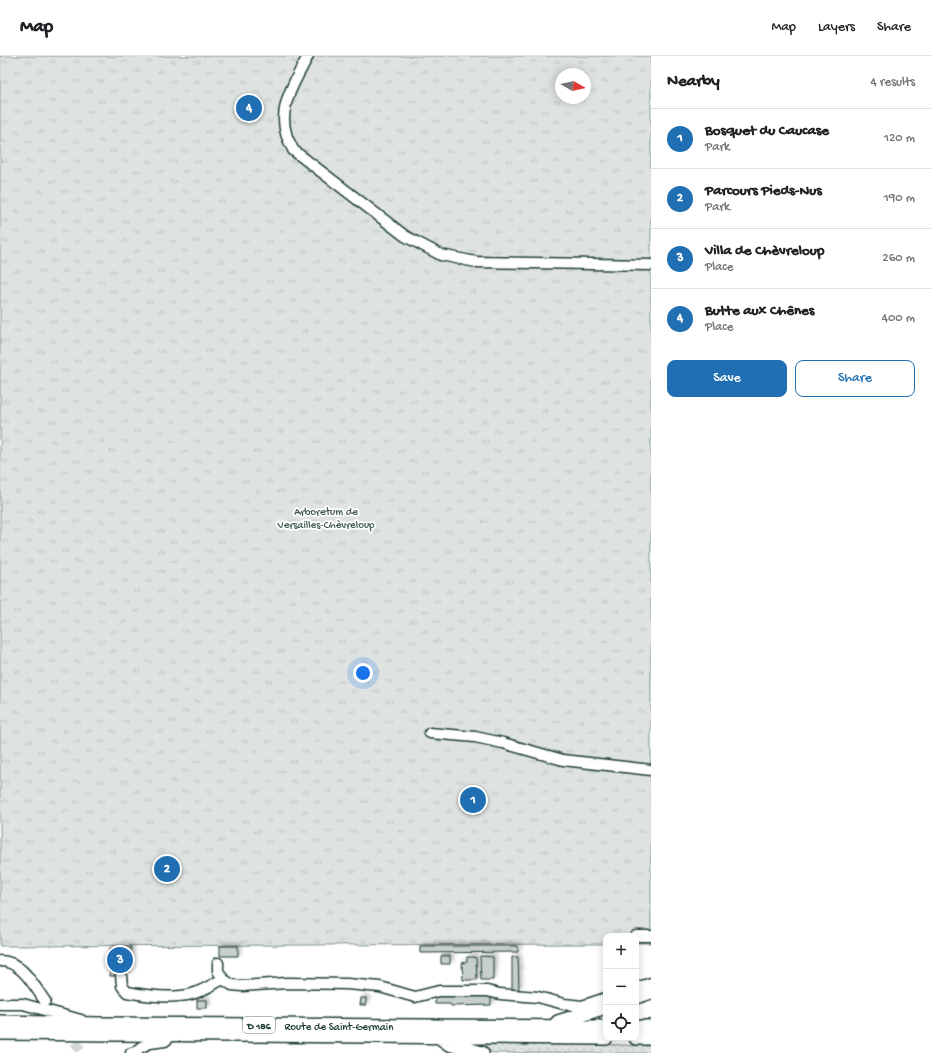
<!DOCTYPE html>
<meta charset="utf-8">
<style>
:root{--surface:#fff;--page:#f2f2f2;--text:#202124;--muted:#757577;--line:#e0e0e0;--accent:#1f6fb2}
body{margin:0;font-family:"Gochi Hand",sans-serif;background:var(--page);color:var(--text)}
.controls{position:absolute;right:12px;bottom:12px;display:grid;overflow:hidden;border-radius:8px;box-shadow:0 2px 10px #0003}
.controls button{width:36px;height:36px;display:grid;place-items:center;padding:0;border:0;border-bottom:1px solid var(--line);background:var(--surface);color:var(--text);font:20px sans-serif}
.compass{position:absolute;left:555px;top:12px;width:36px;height:36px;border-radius:50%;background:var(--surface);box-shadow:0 2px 10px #0003;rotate:99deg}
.you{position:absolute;left:363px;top:617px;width:14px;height:14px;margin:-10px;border:3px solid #fff;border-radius:50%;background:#1a73e8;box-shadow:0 0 0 6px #1a73e833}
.badge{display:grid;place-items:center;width:26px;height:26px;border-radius:50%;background:var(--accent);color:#fff;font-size:13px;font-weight:700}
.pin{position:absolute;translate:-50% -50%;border:2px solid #fff;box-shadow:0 1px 4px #0006}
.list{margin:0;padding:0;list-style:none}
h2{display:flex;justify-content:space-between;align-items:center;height:52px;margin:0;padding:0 16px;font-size:17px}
h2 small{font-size:13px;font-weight:400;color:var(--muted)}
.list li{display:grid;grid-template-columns:26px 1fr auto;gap:12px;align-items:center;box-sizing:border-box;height:60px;padding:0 16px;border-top:1px solid var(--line)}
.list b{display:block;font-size:15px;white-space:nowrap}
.list p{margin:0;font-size:13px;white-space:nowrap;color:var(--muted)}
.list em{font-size:13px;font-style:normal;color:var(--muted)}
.actions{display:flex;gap:8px;padding:12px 16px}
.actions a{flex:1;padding:9px 0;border:1px solid var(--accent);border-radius:8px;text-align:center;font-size:14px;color:var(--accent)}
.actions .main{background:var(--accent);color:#fff}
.icon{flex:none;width:22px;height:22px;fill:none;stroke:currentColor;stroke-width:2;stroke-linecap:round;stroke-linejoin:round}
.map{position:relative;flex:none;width:651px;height:997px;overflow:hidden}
header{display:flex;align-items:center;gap:24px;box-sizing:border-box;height:56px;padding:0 20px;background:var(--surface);border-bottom:1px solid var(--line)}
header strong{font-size:19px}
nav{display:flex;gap:22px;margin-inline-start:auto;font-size:14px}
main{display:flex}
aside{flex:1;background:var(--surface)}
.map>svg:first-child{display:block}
.grass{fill:url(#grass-dots);stroke:#7e908b}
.park{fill:url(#park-tufts);stroke:#7e908b;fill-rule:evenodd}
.building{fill:#c7cfcc;stroke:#1f3d34;filter:url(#shadow)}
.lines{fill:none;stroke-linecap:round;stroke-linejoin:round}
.minor-tunnel{stroke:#d2d8d6;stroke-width:10;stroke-dasharray:10 5;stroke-linecap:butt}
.minor-casing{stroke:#1f3d34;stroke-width:13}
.major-casing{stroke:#1f3d34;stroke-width:16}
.minor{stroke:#fff;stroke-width:10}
.major{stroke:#fff;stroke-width:13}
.labels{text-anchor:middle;stroke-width:3.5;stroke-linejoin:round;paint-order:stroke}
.shield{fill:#fff;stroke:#627771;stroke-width:1}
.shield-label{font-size:10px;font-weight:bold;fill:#1f3d34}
.park-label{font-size:11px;fill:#455e57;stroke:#fff}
.street-label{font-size:11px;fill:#1f3d34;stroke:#fff}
</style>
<header>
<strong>Map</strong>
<nav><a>Map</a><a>Layers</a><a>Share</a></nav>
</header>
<main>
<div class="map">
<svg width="651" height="997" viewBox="0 0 651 997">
<defs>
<pattern id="grass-dots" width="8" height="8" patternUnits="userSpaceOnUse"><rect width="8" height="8" fill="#dee3e2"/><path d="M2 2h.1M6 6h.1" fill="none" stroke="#bec4c2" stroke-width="1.8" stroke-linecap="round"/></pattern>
<pattern id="park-tufts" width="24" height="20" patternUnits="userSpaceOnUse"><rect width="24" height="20" fill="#dee3e2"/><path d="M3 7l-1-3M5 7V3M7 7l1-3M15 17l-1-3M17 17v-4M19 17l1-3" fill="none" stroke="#bec4c2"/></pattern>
<filter id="shadow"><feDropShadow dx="3" dy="-3" stdDeviation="2" flood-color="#0004"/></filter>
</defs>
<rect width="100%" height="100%" fill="#fff"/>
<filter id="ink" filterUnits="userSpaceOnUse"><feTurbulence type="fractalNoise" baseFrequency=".025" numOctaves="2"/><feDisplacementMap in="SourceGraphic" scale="8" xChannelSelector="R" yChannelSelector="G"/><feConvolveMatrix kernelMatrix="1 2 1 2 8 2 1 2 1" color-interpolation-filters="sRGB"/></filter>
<g filter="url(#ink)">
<path class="grass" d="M481 984 651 990V997H494L479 992Z"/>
<path class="park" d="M0 0H651V887H636V880H606V888L0 890ZM561 18H585V42H561Z"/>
<path class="building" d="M220 890H238V900H220Z
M420 890H518V896L420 897Z
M131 891 130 916H116V920H110V892Z
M441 900H450V908H441Z
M480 900 493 901V924H481Z
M467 901H473L476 902 477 924H463L462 907 467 906Z
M512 901H518L519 933 512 934Z
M435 940H491V949L451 950 450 948H435Z
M361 942H366V949H360Z
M197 944H207V952H197Z"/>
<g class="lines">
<path class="minor-tunnel" d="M66 974 83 997"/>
<defs>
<path id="minor" d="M308 0C296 23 278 50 286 77 287 83 291 88 293 94L405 180 441 199 476 206 651 209
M430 677 475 681 503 687 563 704 651 714
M636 880H651
M0 905C22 905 34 930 45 945
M218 907V915L223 923 232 929 242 930 287 927 347 928 380 931 415 941 439 935H487L500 938 538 941 564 948 582 950 606 942
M121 919 122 930 127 936C148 940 172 943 192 938 203 935 213 928 223 923
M636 932 651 927
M0 948H23L81 964
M131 997 135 996 141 991 150 987 165 985 173 978"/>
<path id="major" d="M636 941 651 936
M0 966 99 968 606 971
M556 968 558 966 606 951
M636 971H651
M0 977 606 982
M439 981 449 988 482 997
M636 982H651"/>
</defs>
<use href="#minor" class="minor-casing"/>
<use href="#major" class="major-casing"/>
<use href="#minor" class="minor"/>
<use href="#major" class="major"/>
</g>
</g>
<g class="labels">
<rect class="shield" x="243" y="961" width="32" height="16" rx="3"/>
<g class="shield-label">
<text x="259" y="973">D 186</text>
</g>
<g class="park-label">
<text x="326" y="459">Arboretum de<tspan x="326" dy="13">Versailles-Chèvreloup</tspan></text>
</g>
<g class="street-label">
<text x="339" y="974">Route de Saint-Germain</text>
</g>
</g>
</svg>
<div class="controls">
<button>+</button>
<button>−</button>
<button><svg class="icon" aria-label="locate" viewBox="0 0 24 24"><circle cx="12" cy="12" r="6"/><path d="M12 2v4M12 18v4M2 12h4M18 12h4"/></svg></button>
</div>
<svg class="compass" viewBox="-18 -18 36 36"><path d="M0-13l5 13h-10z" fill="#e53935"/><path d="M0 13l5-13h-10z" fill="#757577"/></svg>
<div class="you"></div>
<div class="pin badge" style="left:473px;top:744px">1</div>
<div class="pin badge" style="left:167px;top:813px">2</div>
<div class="pin badge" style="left:120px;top:904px">3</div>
<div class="pin badge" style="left:249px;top:52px">4</div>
</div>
<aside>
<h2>Nearby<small>4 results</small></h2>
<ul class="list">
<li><span class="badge">1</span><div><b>Bosquet du Caucase</b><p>Park</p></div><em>120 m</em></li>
<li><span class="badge">2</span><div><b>Parcours Pieds-Nus</b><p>Park</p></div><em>190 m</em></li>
<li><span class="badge">3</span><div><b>Villa de Chèvreloup</b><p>Place</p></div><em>260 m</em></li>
<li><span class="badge">4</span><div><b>Butte aux Chênes</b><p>Place</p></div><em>400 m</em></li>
</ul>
<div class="actions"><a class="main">Save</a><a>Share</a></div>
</aside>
</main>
